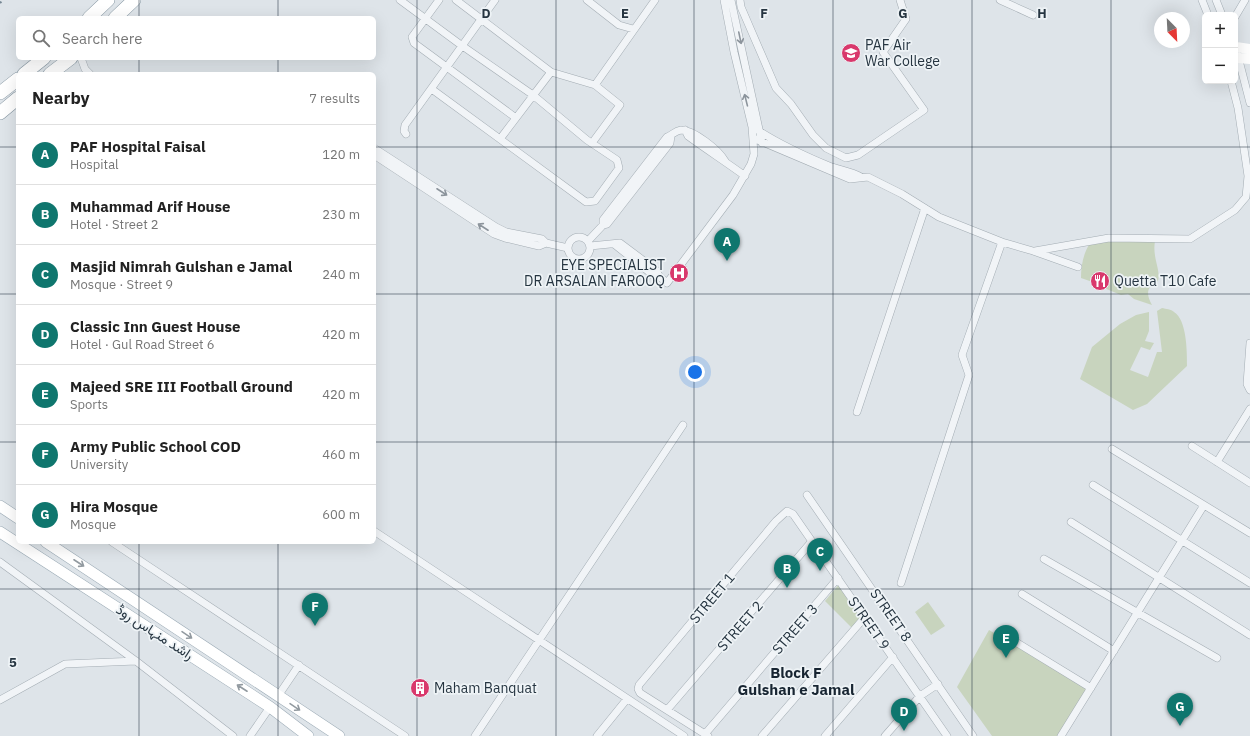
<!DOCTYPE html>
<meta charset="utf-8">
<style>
:root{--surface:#fff;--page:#f6f6f6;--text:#222;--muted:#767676;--line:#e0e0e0;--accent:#0f766e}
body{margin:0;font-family:"IBM Plex Sans",Vazirmatn,sans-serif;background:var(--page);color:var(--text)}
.controls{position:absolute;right:12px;top:12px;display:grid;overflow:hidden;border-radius:6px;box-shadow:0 4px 16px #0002}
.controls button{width:36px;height:36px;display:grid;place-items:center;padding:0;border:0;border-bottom:1px solid var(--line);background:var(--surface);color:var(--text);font:20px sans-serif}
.compass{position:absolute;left:1154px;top:12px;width:36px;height:36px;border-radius:50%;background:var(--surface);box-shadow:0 4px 16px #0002;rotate:156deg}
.you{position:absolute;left:695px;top:372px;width:14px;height:14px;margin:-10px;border:3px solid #fff;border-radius:50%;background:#1a73e8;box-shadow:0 0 0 6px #1a73e833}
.badge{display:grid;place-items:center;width:26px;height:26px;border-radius:50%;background:var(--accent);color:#fff;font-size:13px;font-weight:700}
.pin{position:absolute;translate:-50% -33px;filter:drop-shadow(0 1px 2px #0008)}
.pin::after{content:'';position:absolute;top:21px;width:14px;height:12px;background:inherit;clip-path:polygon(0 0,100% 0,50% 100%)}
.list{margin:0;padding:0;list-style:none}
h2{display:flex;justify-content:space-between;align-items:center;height:52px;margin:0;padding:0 16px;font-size:17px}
h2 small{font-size:13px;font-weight:400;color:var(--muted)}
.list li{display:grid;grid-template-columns:26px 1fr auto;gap:12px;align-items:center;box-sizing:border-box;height:60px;padding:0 16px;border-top:1px solid var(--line)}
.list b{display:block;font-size:15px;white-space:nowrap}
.list p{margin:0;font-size:13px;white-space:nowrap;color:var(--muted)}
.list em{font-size:13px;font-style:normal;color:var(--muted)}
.icon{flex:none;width:22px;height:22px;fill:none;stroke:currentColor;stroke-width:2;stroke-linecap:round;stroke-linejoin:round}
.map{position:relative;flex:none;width:1250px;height:736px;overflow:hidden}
.search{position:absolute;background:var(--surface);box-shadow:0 4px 16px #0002;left:16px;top:16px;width:360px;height:44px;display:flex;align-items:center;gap:10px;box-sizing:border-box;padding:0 14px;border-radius:6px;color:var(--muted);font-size:15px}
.panel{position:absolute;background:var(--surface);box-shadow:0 4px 16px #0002;left:16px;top:72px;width:360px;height:472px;border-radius:6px}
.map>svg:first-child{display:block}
.green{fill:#c8d4be}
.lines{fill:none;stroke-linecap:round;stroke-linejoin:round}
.street-casing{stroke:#a3acb3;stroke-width:8}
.primary-casing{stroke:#9cabb6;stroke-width:12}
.highway-casing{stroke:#8495a1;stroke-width:14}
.street{stroke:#f1f4f7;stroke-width:7}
.secondary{stroke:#fff;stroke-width:10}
.primary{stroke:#fff;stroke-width:11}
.highway{stroke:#fff;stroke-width:13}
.rail{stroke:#768794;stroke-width:2;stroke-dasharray:2 4;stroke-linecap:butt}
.oneway{stroke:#8c949c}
.oneway2{stroke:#929aa0}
.grid{fill:none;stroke:#263541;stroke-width:1;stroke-opacity:0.55}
.labels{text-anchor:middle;stroke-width:3.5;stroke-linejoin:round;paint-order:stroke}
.poi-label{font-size:14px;fill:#263541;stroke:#eef3f6;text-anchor:start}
.street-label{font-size:14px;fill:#263541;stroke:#eef3f6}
.neighbourhood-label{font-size:15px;font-weight:bold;fill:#182532;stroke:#eef3f6}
.grid-label{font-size:13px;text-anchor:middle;font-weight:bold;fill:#263541;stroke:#eef3f6;stroke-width:3.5;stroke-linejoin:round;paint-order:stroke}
</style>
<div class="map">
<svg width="1250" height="736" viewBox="0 0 1250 736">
<rect width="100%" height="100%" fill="#dee4e9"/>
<path class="green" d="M1108 241H1155C1152 258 1161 269 1158 281 1146 287 1146 294 1152 305L1134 299 1128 294 1121 295 1104 288V286L1081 278C1081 266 1083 254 1090 243Z
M1162 308C1166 309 1171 309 1174 312 1187 320 1187 352 1187 366L1147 404 1133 410 1080 379 1092 347 1120 324 1136 315 1149 312V331L1145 341 1154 343 1150 350 1141 347 1130 370 1148 377 1157 352H1162L1157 311Z
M840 583 865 617 854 630 825 601Z
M928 602 945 626 931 635 915 612Z
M989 630 1091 688 1059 736H992L957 687Z"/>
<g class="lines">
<defs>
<path id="street" d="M400 0 461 45 533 95 587 140 617 160 619 168 595 201 586 202 433 90 432 88
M439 0 412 37 414 43 516 118
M456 0 551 72 595 85 620 105 592 143
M587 0 619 25 633 29
M731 0 762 143
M740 0 741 7 776 88 791 104 813 135 826 148 846 158 858 155 924 110 883 52 906 19 900 0
M1000 0 1033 15
M1202 0 1208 15
M1216 0 1222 15
M1235 17 1245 0
M1235 45 1250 103
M81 58 85 69 90 74
M595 85 655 0
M685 130 688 136C707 150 726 162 745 176
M759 131C781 145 805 156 829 166 840 170 851 171 861 177
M406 134 404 131 405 125 495 0
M753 138 850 179 868 177 902 194 939 217 1002 242 1033 251 1078 267
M500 139 551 72
M374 148 496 227 506 232 542 239 546 243
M374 155 494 234 505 238 539 246 546 243 568 248
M603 225V220L667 137C672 135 675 131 681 130 694 130 719 150 725 161
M568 248a11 11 0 1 1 22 0a11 11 0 1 1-22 0Z
M588 241 603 225 607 224 670 143 671 136
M614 244 653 275 659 276
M590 246 620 243 656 270 659 276 667 283 733 195 751 164 754 154 752 127 734 52 724 0
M1035 251 1109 238 1190 239 1235 210 1246 197 1248 176 1238 108 1231 81
M1250 343 1247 384 1250 390
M857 412 925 208
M1192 446 1250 483
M1112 449 1250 533
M1217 462 1250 409
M1093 485 1250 583
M807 495 973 736
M1071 522 1250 635
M374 531 684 736
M112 542 405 736
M1044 559 1217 658
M0 562 136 661 233 736
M901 583 969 375 962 355 1002 242
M1022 594 1114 651
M1001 633 1091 688
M278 696 299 665
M0 700 65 664 136 661
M667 710 812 541
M705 734 838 578
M250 736 270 707
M475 736 683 425
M597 736 627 699
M708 736 640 693 638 689 639 685 776 521 787 511 793 514 947 736
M762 736 865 617
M825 736 893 657
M885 736 920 696 938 684
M1061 736 1204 505"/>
<path id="primary" d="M0 506 18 518
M0 532 270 707 308 736
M46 542 339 736"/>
<path id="highway" d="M89 18 108 0
M115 18 134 0
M24 74 44 58
M50 74 71 58
M0 93 18 79
M0 113 18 98"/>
</defs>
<use href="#street" class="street-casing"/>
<use href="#primary" class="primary-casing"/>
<use href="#highway" class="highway-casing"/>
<use href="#street" class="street"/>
<path class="secondary" d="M1236 47 1250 49
M1239 58 1250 59"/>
<use href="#primary" class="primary"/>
<use href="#highway" class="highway"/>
<path class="rail" d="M0 3 3 0"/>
</g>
<defs><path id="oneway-shaft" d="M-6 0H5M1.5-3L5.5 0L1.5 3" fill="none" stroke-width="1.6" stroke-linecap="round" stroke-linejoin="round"/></defs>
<g class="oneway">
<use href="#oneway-shaft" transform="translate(740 38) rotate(78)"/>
<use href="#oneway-shaft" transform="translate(746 100) rotate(-104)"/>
<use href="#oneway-shaft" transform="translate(442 192) rotate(33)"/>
<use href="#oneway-shaft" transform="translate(483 227) rotate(-147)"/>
</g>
<g class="oneway2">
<use href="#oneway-shaft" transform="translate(79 563) rotate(33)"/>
<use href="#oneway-shaft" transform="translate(187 635) rotate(34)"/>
<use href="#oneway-shaft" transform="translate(242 688) rotate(-147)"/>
<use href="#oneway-shaft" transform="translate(295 707) rotate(34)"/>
</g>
<path class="grid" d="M139 0V18M278 0V18M417 0V736M556 0V736M694 0V736M833 0V736M972 0V736M1111 0V736M139 58V74M278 58V74M0 147H18M374 147H1250M0 294H18M374 294H1250M0 442H18M374 442H1250M139 542V736M278 542V736M0 589H1250"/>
<defs>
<symbol id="university-disc" viewBox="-11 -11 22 22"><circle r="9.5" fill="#d9386c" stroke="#eef3f6"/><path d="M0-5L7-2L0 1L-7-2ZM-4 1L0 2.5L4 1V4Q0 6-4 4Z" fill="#fff"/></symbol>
<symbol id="hospital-disc" viewBox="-11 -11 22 22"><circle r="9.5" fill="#d9386c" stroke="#eef3f6"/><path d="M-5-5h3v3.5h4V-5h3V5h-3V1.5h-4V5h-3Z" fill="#fff"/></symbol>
<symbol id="restaurant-disc" viewBox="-11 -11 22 22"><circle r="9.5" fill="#d9386c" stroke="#eef3f6"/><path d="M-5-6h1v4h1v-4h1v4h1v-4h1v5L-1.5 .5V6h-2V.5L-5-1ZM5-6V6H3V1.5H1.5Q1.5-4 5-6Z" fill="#fff"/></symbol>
<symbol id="building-disc" viewBox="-11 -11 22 22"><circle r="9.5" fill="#d9386c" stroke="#eef3f6"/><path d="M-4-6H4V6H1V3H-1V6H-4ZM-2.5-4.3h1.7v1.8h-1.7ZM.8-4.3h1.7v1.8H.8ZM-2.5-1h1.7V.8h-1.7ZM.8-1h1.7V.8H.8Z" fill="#fff"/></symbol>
</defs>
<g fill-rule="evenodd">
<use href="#university-disc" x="840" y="42" width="22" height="22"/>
<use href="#hospital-disc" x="668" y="262" width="22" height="22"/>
<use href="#restaurant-disc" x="1089" y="270" width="22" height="22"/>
<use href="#building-disc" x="409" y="677" width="22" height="22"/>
</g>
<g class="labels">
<g class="poi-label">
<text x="865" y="50">PAF Air<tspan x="865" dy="16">War College</tspan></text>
<text x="665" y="270" text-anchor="end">EYE SPECIALIST<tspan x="665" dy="16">DR ARSALAN FAROOQ</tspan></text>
<text x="1114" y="286">Quetta T10 Cafe</text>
<text x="434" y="693">Maham Banquat</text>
</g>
<g class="street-label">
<text transform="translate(712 598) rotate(-50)" y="5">STREET 1</text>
<text transform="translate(891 615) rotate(55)" y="5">STREET 8</text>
<text transform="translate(869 623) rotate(55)" y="5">STREET 9</text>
<text transform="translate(740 626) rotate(-49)" y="5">STREET 2</text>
<text transform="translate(795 629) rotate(-49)" y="5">STREET 3</text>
<text transform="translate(155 632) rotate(33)" y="5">راشد منہاس روڈ</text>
</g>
<g class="neighbourhood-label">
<text x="796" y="678">Block F<tspan x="796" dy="17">Gulshan e Jamal</tspan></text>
</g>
</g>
<g class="grid-label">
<text x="486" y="18">D</text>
<text x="625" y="18">E</text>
<text x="764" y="18">F</text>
<text x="903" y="18">G</text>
<text x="1042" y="18">H</text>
<text x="13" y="667">5</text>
</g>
</svg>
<div class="controls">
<button>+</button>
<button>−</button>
</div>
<svg class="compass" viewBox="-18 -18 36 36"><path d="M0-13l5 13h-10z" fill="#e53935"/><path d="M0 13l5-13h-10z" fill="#767676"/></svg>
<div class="you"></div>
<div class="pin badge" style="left:727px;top:261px">A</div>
<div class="pin badge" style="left:787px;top:588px">B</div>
<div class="pin badge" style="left:820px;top:571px">C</div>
<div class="pin badge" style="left:904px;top:731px">D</div>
<div class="pin badge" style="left:1006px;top:658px">E</div>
<div class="pin badge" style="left:315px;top:626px">F</div>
<div class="pin badge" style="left:1180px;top:726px">G</div>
<div class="search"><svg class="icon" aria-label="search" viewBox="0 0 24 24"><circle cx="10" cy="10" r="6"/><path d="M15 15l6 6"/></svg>Search here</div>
<section class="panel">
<h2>Nearby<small>7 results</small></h2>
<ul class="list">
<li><span class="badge">A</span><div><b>PAF Hospital Faisal</b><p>Hospital</p></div><em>120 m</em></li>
<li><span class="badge">B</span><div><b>Muhammad Arif House</b><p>Hotel · Street 2</p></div><em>230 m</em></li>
<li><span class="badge">C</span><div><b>Masjid Nimrah Gulshan e Jamal</b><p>Mosque · Street 9</p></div><em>240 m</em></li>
<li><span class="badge">D</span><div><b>Classic Inn Guest House</b><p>Hotel · Gul Road Street 6</p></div><em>420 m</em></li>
<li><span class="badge">E</span><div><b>Majeed SRE III Football Ground</b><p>Sports</p></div><em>420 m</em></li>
<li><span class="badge">F</span><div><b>Army Public School COD</b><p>University</p></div><em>460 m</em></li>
<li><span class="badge">G</span><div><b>Hira Mosque</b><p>Mosque</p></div><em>600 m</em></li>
</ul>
</section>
</div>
